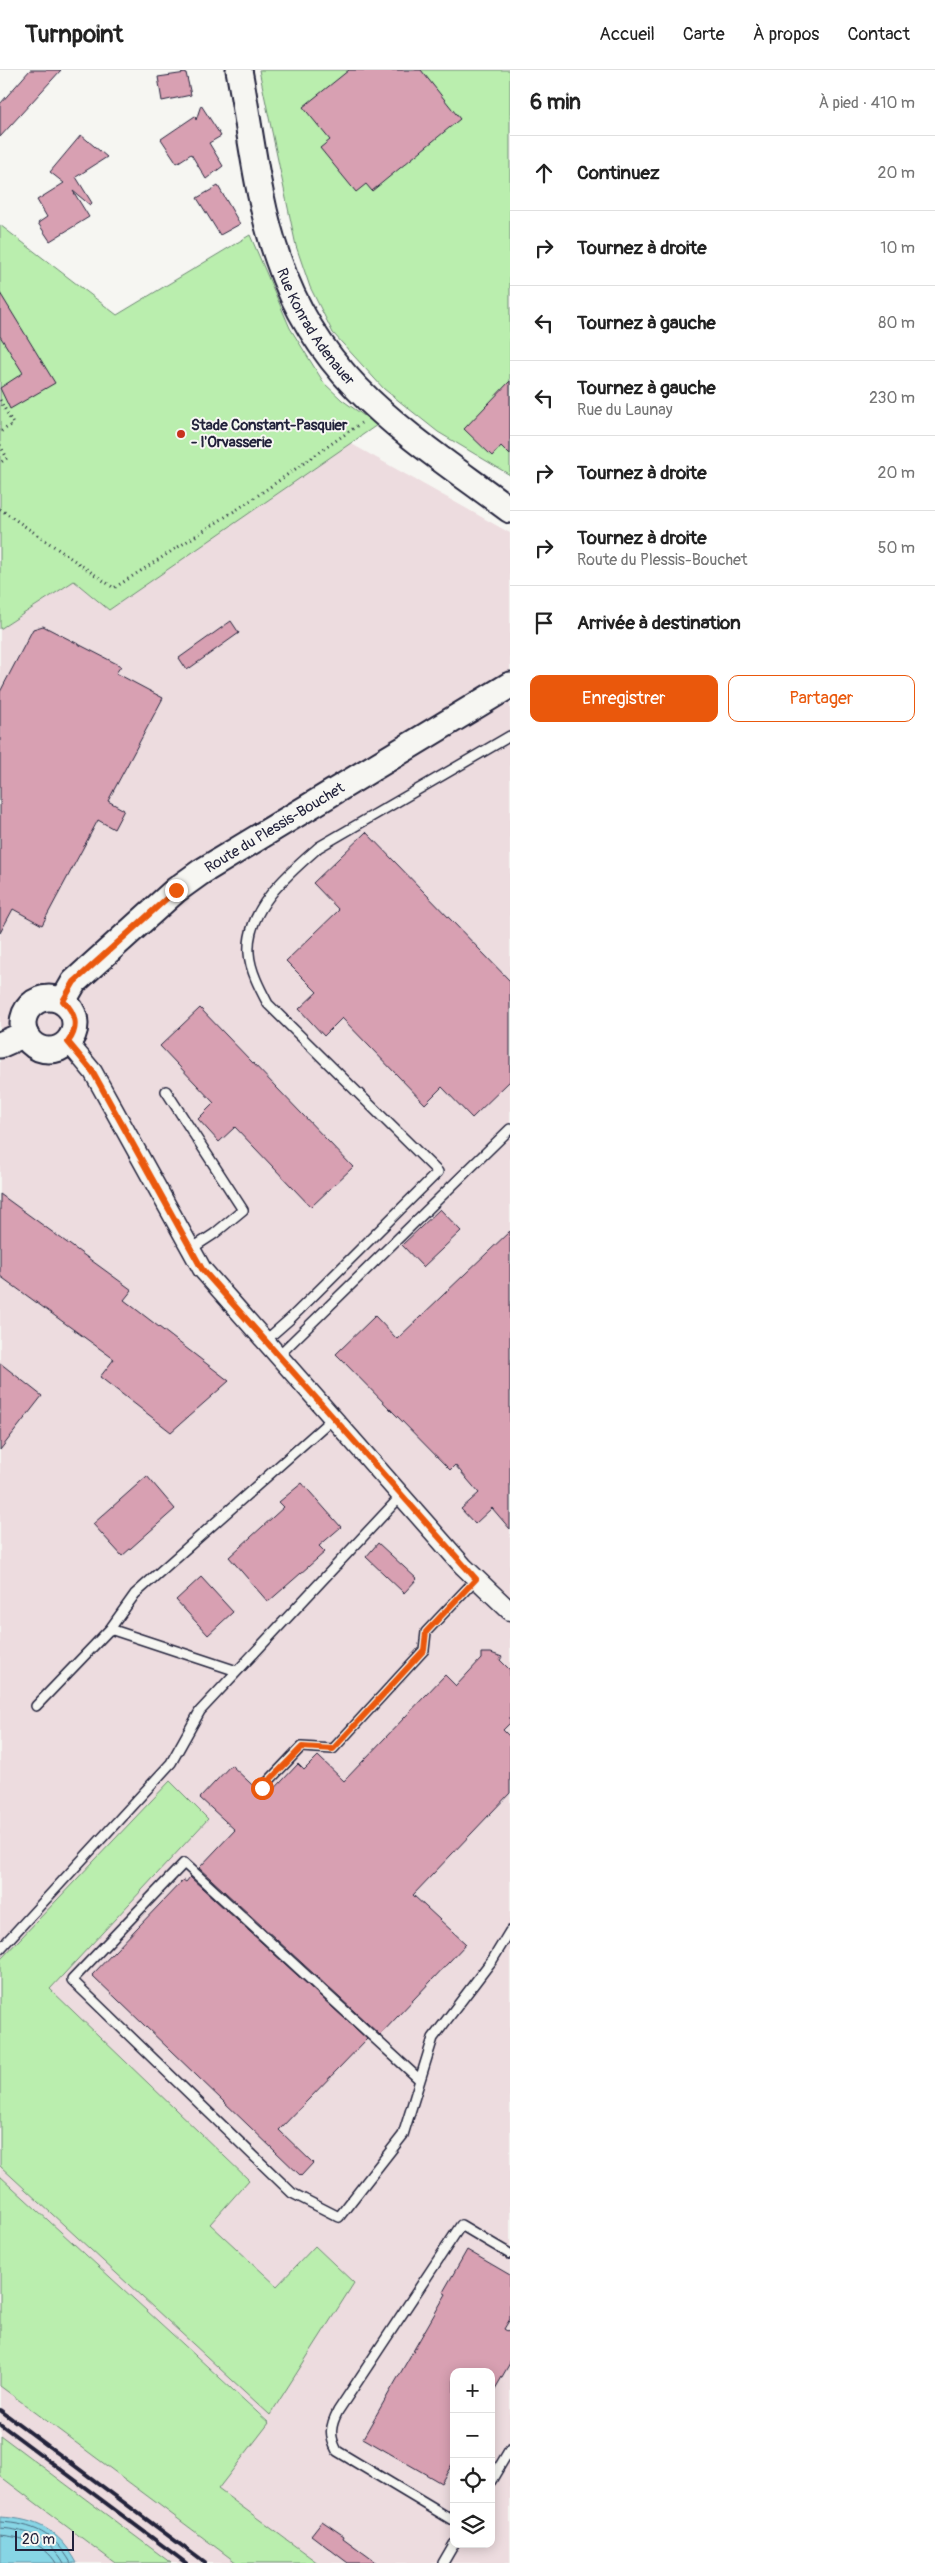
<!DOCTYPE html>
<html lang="fr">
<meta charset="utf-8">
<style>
:root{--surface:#fff;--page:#f6f6f6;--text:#222;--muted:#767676;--line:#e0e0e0;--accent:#ea580c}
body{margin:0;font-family:Pangolin,sans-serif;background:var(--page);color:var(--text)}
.controls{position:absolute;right:15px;bottom:15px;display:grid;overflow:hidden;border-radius:10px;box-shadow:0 2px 12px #0003}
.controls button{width:45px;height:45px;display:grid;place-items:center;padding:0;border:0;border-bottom:1px solid var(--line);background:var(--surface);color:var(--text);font:25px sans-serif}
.scale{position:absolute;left:15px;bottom:12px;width:59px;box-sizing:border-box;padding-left:5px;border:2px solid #22223b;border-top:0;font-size:14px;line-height:18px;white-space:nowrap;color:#22223b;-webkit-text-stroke:4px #f6f6f2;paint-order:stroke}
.stop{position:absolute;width:15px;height:15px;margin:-11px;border:4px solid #ea580c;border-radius:50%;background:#fff}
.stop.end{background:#ea580c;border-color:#fff;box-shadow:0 1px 5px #0008}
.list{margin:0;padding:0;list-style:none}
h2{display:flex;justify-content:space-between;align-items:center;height:65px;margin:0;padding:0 20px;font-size:21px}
h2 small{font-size:16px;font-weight:400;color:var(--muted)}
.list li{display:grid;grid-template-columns:32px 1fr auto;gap:15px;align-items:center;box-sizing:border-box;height:75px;padding:0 20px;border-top:1px solid var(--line)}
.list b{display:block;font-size:19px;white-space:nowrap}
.list p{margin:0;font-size:16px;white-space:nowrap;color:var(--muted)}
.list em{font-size:16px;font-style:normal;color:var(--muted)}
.actions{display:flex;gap:10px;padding:15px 20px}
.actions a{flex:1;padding:11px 0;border:1px solid var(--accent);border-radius:10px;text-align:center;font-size:18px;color:var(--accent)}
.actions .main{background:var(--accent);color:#fff}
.icon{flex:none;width:28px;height:28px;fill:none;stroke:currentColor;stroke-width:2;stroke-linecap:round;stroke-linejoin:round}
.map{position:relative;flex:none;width:510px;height:2493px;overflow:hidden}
header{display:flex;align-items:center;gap:30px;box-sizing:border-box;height:70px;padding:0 25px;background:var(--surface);border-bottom:1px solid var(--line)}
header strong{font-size:24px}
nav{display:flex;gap:28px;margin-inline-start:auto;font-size:18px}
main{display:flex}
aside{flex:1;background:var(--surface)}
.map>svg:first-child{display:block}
.built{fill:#eddcdf;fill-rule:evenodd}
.green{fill:#baeeae;stroke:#6e8874}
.water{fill:#87d5e5;stroke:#5f8da1}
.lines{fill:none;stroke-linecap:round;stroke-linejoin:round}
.shore{stroke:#4a6a7f;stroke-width:1}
.building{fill:#d8a0b2;stroke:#22223b}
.lane-casing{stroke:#22223b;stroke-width:12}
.street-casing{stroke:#22223b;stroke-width:21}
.secondary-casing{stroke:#22223b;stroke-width:29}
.path{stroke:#22223b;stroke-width:3;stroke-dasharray:1 4;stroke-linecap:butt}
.lane{stroke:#f6f6f2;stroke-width:9}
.street{stroke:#f6f6f2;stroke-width:18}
.secondary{stroke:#f6f6f2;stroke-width:25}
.rail{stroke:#22223b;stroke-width:4}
.route{stroke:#ea580c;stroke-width:6}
.poi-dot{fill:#c8321e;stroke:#f6f6f2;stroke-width:2}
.labels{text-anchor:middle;stroke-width:4;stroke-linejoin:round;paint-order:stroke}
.street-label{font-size:15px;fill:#22223b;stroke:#f6f6f2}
.poi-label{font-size:15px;font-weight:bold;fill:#22223b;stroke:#f6f6f2;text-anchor:start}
</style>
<header>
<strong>Turnpoint</strong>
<nav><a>Accueil</a><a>Carte</a><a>À propos</a><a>Contact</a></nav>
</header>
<main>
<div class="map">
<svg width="510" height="2493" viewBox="0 0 510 2493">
<rect width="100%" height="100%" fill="#f6f6f2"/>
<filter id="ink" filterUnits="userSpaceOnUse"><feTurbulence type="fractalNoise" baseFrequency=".02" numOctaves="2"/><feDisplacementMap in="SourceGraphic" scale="10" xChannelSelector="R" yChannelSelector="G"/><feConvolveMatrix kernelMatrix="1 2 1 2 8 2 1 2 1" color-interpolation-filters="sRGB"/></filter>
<g filter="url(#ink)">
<path class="built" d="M348 372 510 463V2493H318L217 2419 269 2352 0 2106V559L74 511 109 540ZM454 2302H491V2474H454Z
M0 2316 237 2493H171L0 2365Z
M0 2406 115 2493H0Z"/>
<path class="green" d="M259 0H510V405L438 362 384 319 333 263 310 217 296 176Z
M0 155 117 245 250 165 290 258 324 313 342 330 377 355 109 540 74 511 0 559Z
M170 1711 208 1749 50 1919 249 2110 210 2154 277 2216 315 2176 354 2213 270 2345 0 2096V1890Z
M0 2106 269 2353 218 2419 318 2493H237L0 2316Z
M0 2365 171 2493H115L0 2406Z"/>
<path class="water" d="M0 2447C37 2449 59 2460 77 2493H0Z"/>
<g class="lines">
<path class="shore" d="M0 2452C33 2454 54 2463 71 2493
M0 2458C27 2460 50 2468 64 2493
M0 2465C21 2467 44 2473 56 2493"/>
</g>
<path class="building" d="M30 0H61L0 67V34Z
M349 0H421L460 49 372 121 366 114 356 122 320 78 330 70 303 37Z
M186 3 191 25 162 31 158 7Z
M201 35 221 66 209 73 223 96 206 109 191 84 177 93 161 69 195 46 196 50Z
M81 65 107 87 76 107 92 133 90 135 73 121 89 147 50 171 38 153 47 147 37 130 64 113 50 102Z
M218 116 240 154 220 165 197 128Z
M0 223 55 313 10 339 0 318 23 303 0 266Z
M510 311V385L501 376 492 386 464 359Z
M231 551 239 563 187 600 179 588Z
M43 556 121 596 116 603 163 628 108 731 124 740 114 759 98 750 42 855 13 839 0 863V622L33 559Z
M366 762 510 911V1011L472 1048 442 1017 425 1034 342 948 324 966 299 939 317 922 286 891 339 840 313 813Z
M200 938 353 1097 311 1137 235 1057 219 1072 198 1049 214 1033 160 976Z
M0 1124 132 1220 124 1230 229 1311 171 1362 100 1307 114 1289 0 1206Z
M440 1139 461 1161 423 1197 402 1175Z
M510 1161V1459L492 1438 475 1454 461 1439 479 1423 455 1395 450 1400 336 1284 375 1246 397 1269Z
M0 1293 42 1326 0 1380Z
M147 1406 175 1439 122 1486 93 1454Z
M302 1413 341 1457 319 1476 325 1482 268 1532 229 1487 284 1437 279 1432Z
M378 1473 417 1509 404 1523 366 1487Z
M201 1507 233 1542 208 1565 176 1530Z
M481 1583H491L502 1587 500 1590 510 1600V1653L503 1660 510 1667V1723L413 1825 466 1874 380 1965 199 1798 235 1760 200 1728 231 1695 266 1728 298 1694 304 1700 318 1686 344 1711 445 1605 456 1616 481 1589Z
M190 1807 367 1969 279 2060 313 2093 301 2106 92 1905 183 1810 186 1812Z
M467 2180 510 2205V2249L504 2259 510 2263V2293L491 2326V2302H454V2391L441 2413 363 2368 446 2224 443 2222Z
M322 2451 344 2466 343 2468 377 2493H348L311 2465Z"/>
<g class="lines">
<defs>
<path id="lane" d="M166 1021 243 1140 214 1164 191 1179
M265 1271 290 1249 438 1102 268 934C260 919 250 900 249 883 246 839 289 803 319 777L510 666
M278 1286 510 1059
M110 1559 135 1524 333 1348
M36 1636 110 1559 237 1601
M262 1718 301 1677 333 1679 424 1580 426 1562 476 1509
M0 1879 171 1693 200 1641 401 1426
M420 2010 184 1793 72 1910 292 2123 339 2147 403 2065 433 1968 493 1889 510 1861
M491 2411 510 2379
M454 2451 337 2381C329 2366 330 2356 338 2341L461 2155 510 2184
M443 2493 454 2474"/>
<path id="street" d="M68 972 93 1002 202 1199 463 1496 510 1541"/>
<g id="secondary">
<path id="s1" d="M239 0C251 63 257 129 278 189 320 314 411 366 510 440"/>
<circle cx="49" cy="954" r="26"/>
<path id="s2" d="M63 931 74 912 176 820 201 802 510 615"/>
<path d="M0 975 25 964"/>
</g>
</defs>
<use href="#lane" class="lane-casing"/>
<use href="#street" class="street-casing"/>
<use href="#secondary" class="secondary-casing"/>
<path class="path" d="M0 330 13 354 0 362
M0 375 7 388 0 393
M0 439 114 518 247 433 361 353"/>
<use href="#lane" class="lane"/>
<use href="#street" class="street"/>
<use href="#secondary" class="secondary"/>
<path class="rail" d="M0 2340 205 2493
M0 2354 186 2493"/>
</g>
</g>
<g class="lines" filter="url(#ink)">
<path class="route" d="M176 820 74 912 63 931C76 943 79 958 68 972L93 1002 202 1199 476 1509 426 1562 424 1580 333 1679 302 1677 262 1718"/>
</g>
<circle class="poi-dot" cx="181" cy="364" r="5"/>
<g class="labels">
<g class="street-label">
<text dy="5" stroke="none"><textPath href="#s1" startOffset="271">Rue Konrad Adenauer</textPath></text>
<text dy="5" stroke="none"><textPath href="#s2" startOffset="276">Route du Plessis-Bouchet</textPath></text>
</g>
<g class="poi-label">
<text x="191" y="360">Stade Constant-Pasquier<tspan x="191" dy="17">- l'Orvasserie</tspan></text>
</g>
</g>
</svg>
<div class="controls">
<button>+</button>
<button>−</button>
<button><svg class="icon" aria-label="locate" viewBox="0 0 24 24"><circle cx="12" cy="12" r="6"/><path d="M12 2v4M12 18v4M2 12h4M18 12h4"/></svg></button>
<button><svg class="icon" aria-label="layers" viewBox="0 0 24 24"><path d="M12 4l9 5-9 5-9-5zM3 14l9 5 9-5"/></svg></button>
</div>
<div class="scale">20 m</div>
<div class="stop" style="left:262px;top:1718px"></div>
<div class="stop end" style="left:176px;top:820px"></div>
</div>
<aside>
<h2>6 min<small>À pied · 410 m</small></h2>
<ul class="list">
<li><svg class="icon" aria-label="ahead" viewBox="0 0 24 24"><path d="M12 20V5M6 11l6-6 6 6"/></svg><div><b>Continuez</b></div><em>20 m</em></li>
<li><svg class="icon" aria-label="right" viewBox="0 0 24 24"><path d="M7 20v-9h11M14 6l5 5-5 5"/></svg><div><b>Tournez à droite</b></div><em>10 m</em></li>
<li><svg class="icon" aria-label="left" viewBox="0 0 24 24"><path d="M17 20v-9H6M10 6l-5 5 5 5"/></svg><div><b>Tournez à gauche</b></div><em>80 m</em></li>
<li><svg class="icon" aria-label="left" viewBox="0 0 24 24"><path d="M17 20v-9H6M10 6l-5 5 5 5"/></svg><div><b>Tournez à gauche</b><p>Rue du Launay</p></div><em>230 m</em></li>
<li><svg class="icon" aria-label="right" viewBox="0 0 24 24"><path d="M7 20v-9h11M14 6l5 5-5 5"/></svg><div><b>Tournez à droite</b></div><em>20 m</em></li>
<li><svg class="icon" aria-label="right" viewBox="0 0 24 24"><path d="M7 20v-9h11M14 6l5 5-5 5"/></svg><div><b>Tournez à droite</b><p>Route du Plessis-Bouchet</p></div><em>50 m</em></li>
<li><svg class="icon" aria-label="arrive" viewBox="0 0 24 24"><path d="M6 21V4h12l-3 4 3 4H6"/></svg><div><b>Arrivée à destination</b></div></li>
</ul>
<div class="actions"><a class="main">Enregistrer</a><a>Partager</a></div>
</aside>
</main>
